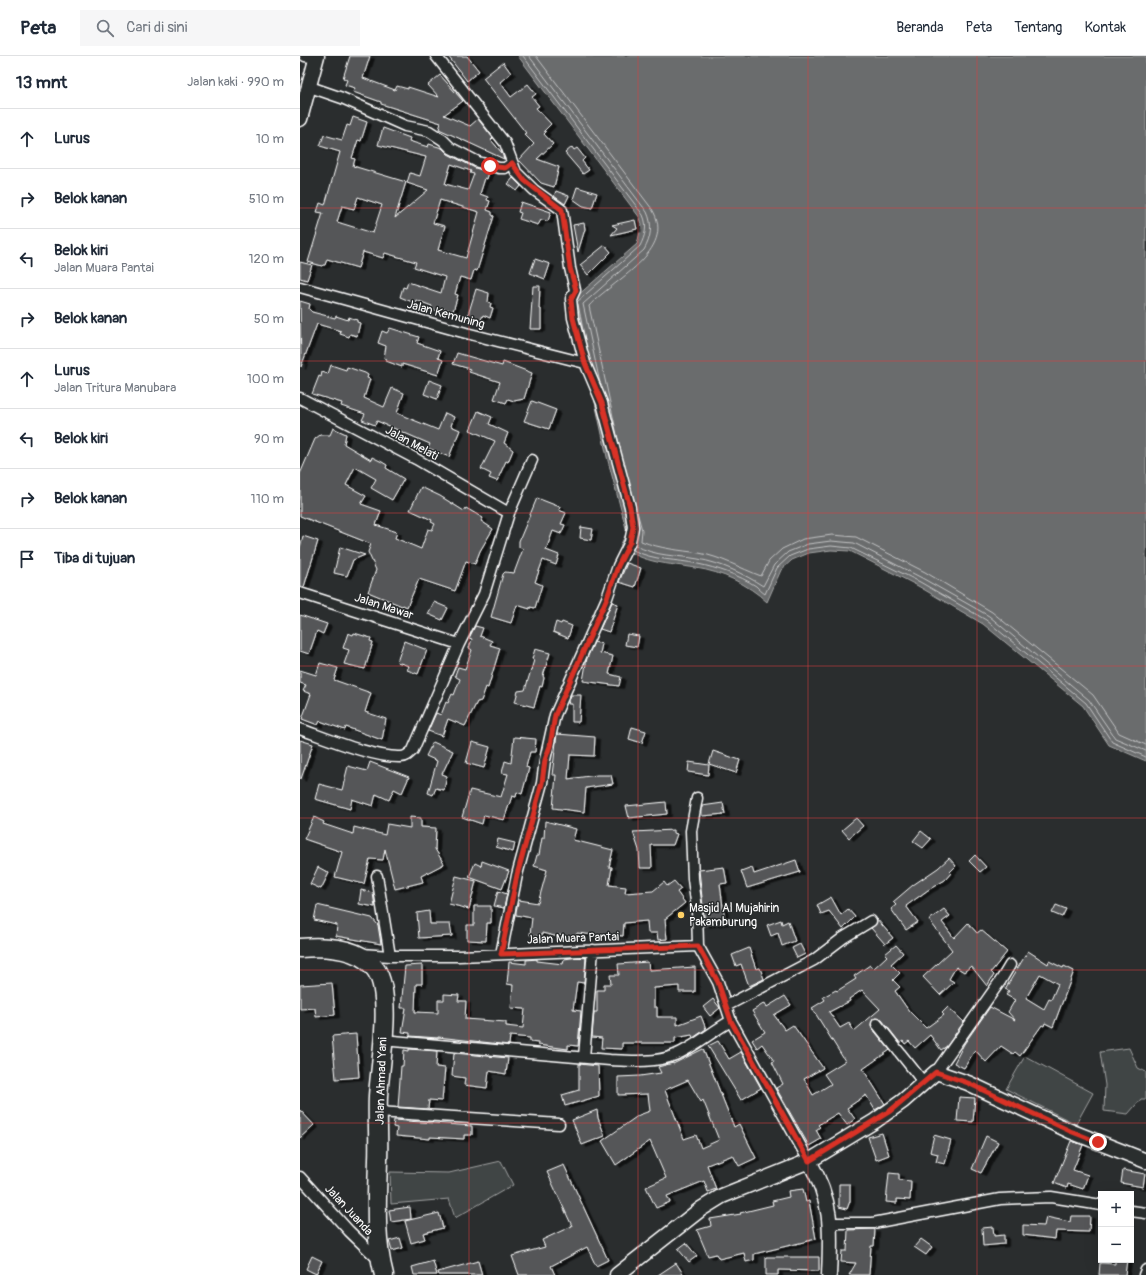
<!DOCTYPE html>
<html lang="id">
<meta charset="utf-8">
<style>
:root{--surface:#fff;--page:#f6f6f7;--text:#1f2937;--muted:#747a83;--line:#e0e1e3}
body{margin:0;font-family:Pangolin,sans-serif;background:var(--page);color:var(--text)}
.controls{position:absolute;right:12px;bottom:12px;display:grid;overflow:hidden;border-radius:0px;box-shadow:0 4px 16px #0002}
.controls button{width:36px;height:36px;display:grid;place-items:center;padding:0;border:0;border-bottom:1px solid var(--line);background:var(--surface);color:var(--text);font:20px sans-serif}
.stop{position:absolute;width:12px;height:12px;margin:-9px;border:3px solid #d93025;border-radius:50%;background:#fff}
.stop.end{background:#d93025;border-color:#fff;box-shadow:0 1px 4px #0008}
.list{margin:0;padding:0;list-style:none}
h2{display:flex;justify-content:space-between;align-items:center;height:52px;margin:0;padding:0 16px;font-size:17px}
h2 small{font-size:13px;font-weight:400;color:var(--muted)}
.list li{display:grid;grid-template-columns:26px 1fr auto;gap:12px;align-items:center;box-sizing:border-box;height:60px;padding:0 16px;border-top:1px solid var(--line)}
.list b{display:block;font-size:15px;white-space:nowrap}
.list p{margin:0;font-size:13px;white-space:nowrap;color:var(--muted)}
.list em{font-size:13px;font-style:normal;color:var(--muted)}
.icon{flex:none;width:22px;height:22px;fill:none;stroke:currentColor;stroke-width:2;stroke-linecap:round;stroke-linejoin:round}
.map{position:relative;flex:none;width:846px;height:1219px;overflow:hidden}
header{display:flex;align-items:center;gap:24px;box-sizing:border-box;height:56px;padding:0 20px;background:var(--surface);border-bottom:1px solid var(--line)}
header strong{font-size:19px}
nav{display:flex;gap:22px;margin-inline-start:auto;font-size:14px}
.search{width:280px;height:36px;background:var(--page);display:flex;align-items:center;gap:10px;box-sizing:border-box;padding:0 14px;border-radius:0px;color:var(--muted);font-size:15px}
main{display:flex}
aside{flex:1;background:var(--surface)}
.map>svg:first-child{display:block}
.green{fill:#414445;stroke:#a0a2a2}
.water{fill:#6a6c6d;stroke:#a6a7a7}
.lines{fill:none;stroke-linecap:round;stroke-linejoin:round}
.shore{stroke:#c3c4c5;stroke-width:1}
.building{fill:#555758;stroke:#fff;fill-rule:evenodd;filter:url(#shadow)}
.street-casing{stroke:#fff;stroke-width:13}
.secondary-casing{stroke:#fff;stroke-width:17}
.highway-casing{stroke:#fff;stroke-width:21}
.street{stroke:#2a2d2e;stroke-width:10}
.secondary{stroke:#2a2d2e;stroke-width:14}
.highway{stroke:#2a2d2e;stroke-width:18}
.route{stroke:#d93025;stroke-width:5}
.grid{fill:none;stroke:#da3e3e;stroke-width:1;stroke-opacity:0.55}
.poi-dot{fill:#ffd166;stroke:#2a2d2e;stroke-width:1.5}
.labels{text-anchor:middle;stroke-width:3;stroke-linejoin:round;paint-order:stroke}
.street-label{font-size:12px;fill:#fff;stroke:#2a2d2e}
.poi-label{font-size:12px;fill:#fff;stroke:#2a2d2e;text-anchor:start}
</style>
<header>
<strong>Peta</strong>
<div class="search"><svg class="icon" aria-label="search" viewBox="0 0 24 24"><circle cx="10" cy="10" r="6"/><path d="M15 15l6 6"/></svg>Cari di sini</div>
<nav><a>Beranda</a><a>Peta</a><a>Tentang</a><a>Kontak</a></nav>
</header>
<main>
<aside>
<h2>13 mnt<small>Jalan kaki · 990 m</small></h2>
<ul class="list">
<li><svg class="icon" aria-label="ahead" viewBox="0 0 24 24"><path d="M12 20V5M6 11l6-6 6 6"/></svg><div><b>Lurus</b></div><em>10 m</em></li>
<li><svg class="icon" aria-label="right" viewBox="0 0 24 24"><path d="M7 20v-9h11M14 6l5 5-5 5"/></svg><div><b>Belok kanan</b></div><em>510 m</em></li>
<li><svg class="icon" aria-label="left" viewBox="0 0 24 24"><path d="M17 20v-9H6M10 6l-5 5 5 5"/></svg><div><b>Belok kiri</b><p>Jalan Muara Pantai</p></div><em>120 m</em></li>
<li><svg class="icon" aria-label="right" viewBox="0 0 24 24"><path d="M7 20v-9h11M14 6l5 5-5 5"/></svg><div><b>Belok kanan</b></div><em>50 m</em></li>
<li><svg class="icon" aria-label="ahead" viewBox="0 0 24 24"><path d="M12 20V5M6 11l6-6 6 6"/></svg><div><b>Lurus</b><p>Jalan Tritura Manubara</p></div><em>100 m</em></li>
<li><svg class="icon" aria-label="left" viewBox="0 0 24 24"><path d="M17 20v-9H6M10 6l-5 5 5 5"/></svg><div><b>Belok kiri</b></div><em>90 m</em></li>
<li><svg class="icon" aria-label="right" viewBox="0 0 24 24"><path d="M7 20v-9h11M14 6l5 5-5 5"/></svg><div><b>Belok kanan</b></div><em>110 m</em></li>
<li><svg class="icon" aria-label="arrive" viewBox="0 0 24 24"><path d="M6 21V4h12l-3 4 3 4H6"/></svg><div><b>Tiba di tujuan</b></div></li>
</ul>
</aside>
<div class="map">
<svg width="846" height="1219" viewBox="0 0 846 1219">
<defs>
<filter id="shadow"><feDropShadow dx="4.5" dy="2.5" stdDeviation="0" flood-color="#0009"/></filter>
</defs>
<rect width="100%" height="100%" fill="#2a2d2e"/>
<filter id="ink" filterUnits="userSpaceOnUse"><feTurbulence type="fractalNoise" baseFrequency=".025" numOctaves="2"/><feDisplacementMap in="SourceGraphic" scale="8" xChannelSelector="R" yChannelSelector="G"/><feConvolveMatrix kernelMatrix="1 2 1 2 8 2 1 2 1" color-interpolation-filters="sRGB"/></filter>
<g filter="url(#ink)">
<path class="green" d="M829 992 838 1012 846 1016V1043H841L828 1058 804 1055 805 1029 800 996Z
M725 1000 793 1037 776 1068 706 1033Z
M201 1105 213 1129 155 1162 149 1143 91 1148 90 1116 149 1117Z"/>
<path class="water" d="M218 0H846V705L809 689 783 650 683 568 618 530 550 495 531 494 509 497 492 504 481 514 467 546C448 528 422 516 396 512 366 507 346 508 320 490L327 476 307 401 273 246 277 240 337 188 342 168 340 162Z"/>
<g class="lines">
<path class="shore" d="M223 0 343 159C348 170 345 180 340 190L277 246
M229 0 347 156C353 169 351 182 344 194L283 248 300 327
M236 0 352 153C378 195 311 225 289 250L319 388
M278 248 286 289
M336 452 342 474 341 485C361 493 379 494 399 497 421 501 440 512 461 520L469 505 482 493 503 483 532 479 556 481 625 516 692 556 793 639 819 677 846 689
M335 489C355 501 377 499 398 503 421 507 444 518 463 530L474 509 488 496 508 488 531 485 554 487 622 522 689 560 789 644 815 682 846 695
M333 494C354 505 376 503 398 508 417 512 439 519 456 530 459 533 462 536 465 538L477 512 490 500 508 493 531 490 551 492 620 526 686 564 786 647 812 686 846 701"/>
</g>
<path class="building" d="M50 0H70L63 22 95 34 97 30 108 33V31L139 41 128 29 140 19 163 45 144 59 170 70 178 63 193 82 191 84 202 97 204 103 139 73 141 67 81 48V46L53 36 55 32 45 29 47 24 43 22Z
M148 0H167L179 15 167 25Z
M203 6 211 17 200 26 211 41 228 28 236 38 232 41 239 50 236 52 251 68 244 75 246 76 244 78 253 88 237 103 259 111 254 131 241 127 219 104 234 88 224 78 226 77 183 22Z
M53 61 67 66 61 85 58 84 52 102 55 103 53 110 106 126 95 162 128 134 107 127 110 117 120 120 126 101 78 89 83 72 110 82 109 85 128 91 129 88 142 92 148 98 175 112 189 116 187 123 185 122 180 138 188 141 187 144 190 145 187 154 192 156V159L194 160 177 215 174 214 171 224 160 221 155 238 158 239 153 255 144 253 143 257 131 253 132 250 116 244 115 247 100 241 103 231 106 232 108 226 141 237 145 221 114 211 116 206 85 197 83 202 63 196 58 212 27 203 25 209H23L22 210 8 206 23 157 17 156 20 147 25 149 40 96 20 90 24 79 42 84 47 69 50 70ZM151 108 171 115 170 117 174 118 168 134 145 128ZM58 141 82 149 73 177 37 166 42 150 54 153ZM140 144 179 156 166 202 138 194 145 170 133 167Z
M272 91 274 94 277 92 285 102 282 105 289 114 283 118 265 97Z
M213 122 221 130 217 135 208 128Z
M277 131 297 137 292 152 283 150 273 143Z
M256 135 269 140 265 148 254 140Z
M221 146 251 156 248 165 241 164 238 169 219 163 221 157 218 156Z
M335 164 337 173 311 179 317 172 312 169Z
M284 167 285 173 278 196 273 169Z
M305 189 311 196 288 219 280 209Z
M235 203 250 208 245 223 230 217Z
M0 206 12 209 7 224 0 222Z
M233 230H240L239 253H241V273H230Z
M176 233 189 237 188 246 191 247 190 251 193 252 190 262 183 259 180 266 167 262Z
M0 245 10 248 9 253 12 256 35 262 36 260 48 264 49 261 57 264V266L60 267 57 280 50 278 49 281 40 278 41 275 17 268 1 311Z
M90 272 119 281 117 287 140 295 138 302 143 304 138 319 102 308V311L86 305 87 303 84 302 86 290 78 287 82 275 87 277Z
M157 297 202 310 203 306 232 317 224 343 214 345 208 343 206 347 194 343 200 326 169 316 170 313 153 308Z
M31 309 46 314 47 311 65 317 68 319 67 322 70 323 64 342 84 351 92 332 104 337 97 357 106 361 138 374 145 357 154 361 151 370 160 374 149 401 128 392 130 388 77 365 75 369 62 364 65 358 41 350 42 347 12 338 19 320 21 321 22 316 28 318Z
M129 324 142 329 137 343 124 338Z
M232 345 256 354 249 373 224 365Z
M178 355 192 361 189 368 208 377 204 387 213 394 208 406 206 405 197 425 189 422 191 418 181 413 195 385 170 374Z
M33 372 46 378 44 388 71 404 72 401 82 406 87 409 86 412 104 423 92 444 71 432 76 423 55 411 46 429 66 440 61 448 81 455 76 469 97 476 95 482 121 493 128 473 132 474 135 468 131 466 132 464 110 454 121 431 140 440 164 455 166 452 183 462 181 465 193 473 180 495 175 508 166 505 155 535 119 523 107 551 103 549 102 550 68 536 76 514 68 496 71 488 0 460V418L15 383 20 379H30Z
M237 442 260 451 259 454 266 457 261 468 265 469 261 478 253 475 246 494 259 499 256 509 243 504 235 526 242 529 235 552 230 551V553L217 549 211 567 191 561 203 518 205 516 214 517 223 493 219 491V485Z
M281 471 293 473 291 484 280 482Z
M3 480 18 485 4 531H0V492Z
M40 491 65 499 53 504 47 520 34 517Z
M327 507 341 512 335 531 319 526Z
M134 546 148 552 142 564 128 558Z
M312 546 318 548 309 576 300 573Z
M0 559 27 568 23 578 17 575 9 598 0 595Z
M256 566 261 568 262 566 272 570 268 582 253 576Z
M175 570 183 572 180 580 192 585 190 589 200 592 188 632 186 631 181 645 177 646 165 670 148 663 142 680 128 675 136 657 141 659 146 646 148 647 152 638 154 639 160 623 156 621 155 619 158 611 165 613 172 594 169 592 172 583 169 582Z
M48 577 53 579 54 577 71 582 70 585 73 586 65 613 44 608 49 594 43 592Z
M327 578 339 580 337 591 325 589Z
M104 585 127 594 118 618 107 614 109 610 97 606Z
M294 586 302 588 300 597 313 600 309 618 321 621 319 630 283 625 287 602Z
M235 593 250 597 243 620 244 622 242 631 240 630 234 651 215 646 218 635 225 634 234 604 232 603Z
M20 607 38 612 34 624 71 637 65 656 86 663 82 684 46 671 45 674 20 665 18 669 2 663 11 638 3 635 6 629 0 627V614L16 619Z
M271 639H281L279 666H272V648H268Z
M332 671 346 675 342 687 329 683Z
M257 678 295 681 294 700 270 699 268 723 297 719H311L313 728 286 732 284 756 253 752 256 719H252Z
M214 681 236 683 235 696H230L226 711 229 712 222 738 217 736 216 741 212 740 204 764 184 759 182 768 162 761 170 734 201 741 208 718 202 717 205 705 211 707Z
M0 684 13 688 1 723 0 722Z
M133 686 153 695 142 718 147 720 144 734 136 732 133 739 128 737 137 705 126 700Z
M172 686 190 691 184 712 166 707Z
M413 695 440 704 436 717 409 708Z
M70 706 109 721 102 737 94 733 89 744 76 738 73 750 52 743 50 753 15 743 19 728 42 734 48 710 67 715Z
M389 706 409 709 408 719 388 716Z
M366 746 367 758 329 762 326 750Z
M423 747 425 758 402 760V750Z
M14 761 24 766 23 768 53 778 54 771 85 779 87 768 110 772V761L121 762V771L136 772 135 793 144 808 121 820 123 826 95 833 85 793 83 804 70 803 64 828 35 821 42 796 4 783Z
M556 762 563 770 549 782 542 774Z
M245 765 276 773 273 784 313 794 309 811H312L309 829 326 831 325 837 353 835 364 826 367 830 374 825 381 833 377 836 385 847 365 863 367 883 358 884 357 877H348L347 865 324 867 323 880 303 878V880L277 877 276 882 259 879V881L242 877V881L230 879 232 862 216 859V855L219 844 238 847 247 814 234 810 237 799H239L242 782H244Z
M374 774V777L377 778 373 789H351L352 812H340L339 794 333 776Z
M621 775 631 783 623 792 613 785Z
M198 783 215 787 213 796 196 791Z
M675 799 686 811 680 816 669 805Z
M649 802 656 810 650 816 651 817 645 824 628 834 606 850 618 866 606 874 591 853 596 849 593 846 613 829 638 812Z
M496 804 500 816 447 832 441 815 452 811 454 818Z
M182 805 209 815 202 833 169 821 175 807 181 810Z
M18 811 29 817 21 833 10 828Z
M424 811 427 827 420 828 425 866 405 869 399 814Z
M156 820 176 825 169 853 149 848Z
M61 834 73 837 75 851 59 848Z
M198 835 207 838 204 852 194 850Z
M531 841 541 859 548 853 555 861 543 873 529 855 521 858 517 849Z
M17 849 72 862 78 869 81 888 36 880 37 869 14 864Z
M756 849 766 853 762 861 752 857Z
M174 850H191V867H187L186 885 167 884V869H174Z
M644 853 650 860 642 866 654 882 668 867 677 877 681 874 707 896 691 916 694 919 687 930 671 910 664 916 656 911 649 923 654 926 640 939 623 921 652 894 629 864Z
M129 855 130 868H150L152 880 119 882 117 857Z
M577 863 593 882 585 888 571 872 576 868Z
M481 864 482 868 488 865 495 885 482 890 478 877 471 880 467 869Z
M500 888 505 898 497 902 492 892Z
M596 889 603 897 591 908 600 917 593 924 600 931 595 935 609 955 626 972 644 959 642 957 648 951 664 966 647 990 641 994 630 979 615 992 609 985 605 988 603 985 600 987 582 964 576 962 573 963 571 969 572 972 590 994 563 1013 585 1048 575 1054 566 1039 547 1052 555 1063 547 1069 538 1057 518 1069 520 1071 516 1074 521 1083 509 1090 476 1032 483 1028 472 1006 474 1005 462 988 457 992 452 984 465 976 452 955 465 947 467 951 485 940 491 949 474 959 485 974 493 969 523 1012 504 1023 513 1039 531 1028 524 1018 545 1005 512 952 525 944 523 941 536 934 537 935 556 923 554 920 570 909 573 913 587 900 585 898ZM562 934 580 953 554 975 549 967 540 972 529 956 550 945 549 943Z
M449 892 456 913 460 912 464 923 449 930 441 908 436 910 432 899Z
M728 895 748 908 749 905 763 912 764 910 774 915 753 971 745 967 744 970 742 969 720 1000 715 996 713 998 701 990 686 1006 675 994 664 1012 654 1007 664 988 690 951 715 964 708 956 715 944 706 939 709 935 705 933ZM740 918 758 928 751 944 749 943 744 953 726 942Z
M279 901 286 902 284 927 277 926 273 954 281 955 278 990 268 989V993L238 989V987L230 986V982L210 980 209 989 138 981V982L110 980V977L102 976 106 952H101L105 910 122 909V928H116L115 956 138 957V944H144V938L159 939 158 945H166L165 963 206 966V970L223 972 225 953 211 952 213 929 207 928 209 906 226 908V904L237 903V905L263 908 264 903Z
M348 906 349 914 395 911V936H379V930L354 932V951H357V961H377V969L401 960 406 973 393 982 392 979 375 982V987H322V993L301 992 302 982 292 981 294 956H297V934H304V928H311L310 919H319L318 908Z
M32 927 35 959 16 961 15 952 0 953V929Z
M413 943 420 952 410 960 403 951Z
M56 978 59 1021 36 1023 32 980Z
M418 985 429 1003 441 996 461 1032 441 1044 408 990Z
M109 993 137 995 136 1011 145 1012 142 1045 129 1044 128 1053 98 1051 101 1010H103L104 994 109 995Z
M403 993 434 1071 439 1068 456 1102 439 1110 433 1099 407 1109 416 1133 408 1136 404 1125 367 1140 370 1146 356 1152 346 1131 366 1122 350 1085 316 1109 302 1085 339 1059 350 1055 348 1038 318 1039V1021L340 1020 361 1017 358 1011 373 1007V1008ZM388 1024 401 1046 403 1044 419 1084 401 1092 396 1079 384 1083 366 1037 365 1034Z
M154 997 208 1002 206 1018 189 1015 187 1032 164 1029 165 1022 152 1020Z
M279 1008 298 1010 299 1040 265 1050 262 1039 279 1034Z
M659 1041 675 1042 673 1066 657 1065Z
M0 1054 14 1069 0 1082Z
M297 1054 298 1062 305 1080 282 1089 272 1064Z
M94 1064 172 1070V1079H164V1083L130 1081V1083L96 1080 97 1072 93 1071Z
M582 1077 589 1099 576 1104 568 1081Z
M634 1079 651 1084 645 1108 636 1106 638 1098 630 1096Z
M686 1080 698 1086 681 1117 672 1113Z
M771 1085 783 1089 773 1114 788 1119 783 1133 768 1128 767 1132 754 1127Z
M264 1109 308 1204 296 1210 287 1191 251 1210 255 1219H219L212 1200 245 1191 242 1184 272 1170 247 1116Z
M823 1114 845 1118 843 1131 821 1127Z
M589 1117 599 1118V1124L611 1125 610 1144 597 1143V1147L586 1146Z
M539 1128H550V1145L547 1153 539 1151Z
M503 1133 506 1146 509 1145 516 1183 454 1198V1204L446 1206 444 1197 419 1203 416 1198 408 1200 397 1174 411 1170 410 1163 441 1158 440 1157 473 1149 472 1145 489 1141 488 1135Z
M110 1151 111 1163 91 1166 89 1154Z
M139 1157 143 1172 123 1177 125 1183 111 1187 105 1165Z
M771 1160H790L789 1176 756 1175 755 1183 723 1179V1169L744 1170 746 1161 770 1166Z
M693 1171 694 1180 704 1179V1188L683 1190 682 1172Z
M575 1173 574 1190H571L569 1219H549L556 1207 541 1206 542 1195H547L548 1174Z
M100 1182 103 1192 92 1195 89 1185Z
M621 1183 632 1191 626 1199 614 1191Z
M386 1187 397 1200 389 1206 378 1193Z
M12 1200 22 1205 16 1218 6 1213Z
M466 1201H519V1215L478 1214V1219H466Z
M815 1204H827L825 1219H799L800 1207 815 1208Z
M133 1205 137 1219H114L112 1211Z
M178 1205 182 1219H139L138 1216Z
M376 1207 384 1219H358Z"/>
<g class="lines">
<defs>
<path id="street" d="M5 0 17 2
M136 0 205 87 216 116 234 134 262 154 270 212 275 234 271 243 273 262 285 307 302 347 330 451 333 471 330 486 318 510 307 542 255 659 245 704 242 727 217 819 201 898
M10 31 42 42 105 70 129 75 143 84 151 92 178 106 199 112H205L212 107
M0 231 166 277 285 307
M0 342 116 403 209 457
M0 537 159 588
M0 673C26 682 74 702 101 701 106 701 109 698 113 694L159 588 184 538 209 457 232 404
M77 820 90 900
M61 898 90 900H159L398 890
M426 950 514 904 543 882 571 865
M431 965 509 1105
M577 968 624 1027
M82 984 310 1004C330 1005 356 1007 375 999 395 991 412 975 431 965L418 926 398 890 397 853 393 823 391 775 397 742
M284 1001 293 894
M636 1016 701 924 710 909
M78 1056 259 1068
M0 1121 49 1175 80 1205
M831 1155 846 1157
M531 1167H573L700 1143 751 1141 801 1149
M844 1219 846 1214"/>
<path id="secondary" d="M0 63 17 0
M509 1105C533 1146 531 1173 529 1219
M317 1219 401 1153 422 1140 509 1105 575 1065 603 1045 636 1016 668 1027 770 1075 846 1105"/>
<path id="highway" d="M0 892C24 890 60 891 76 914 93 939 80 1009 78 1040 77 1061 79 1083 78 1104 77 1143 74 1181 84 1219"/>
</defs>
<use href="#street" class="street-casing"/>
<use href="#secondary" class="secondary-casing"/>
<use href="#highway" class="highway-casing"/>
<use href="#street" class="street"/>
<use href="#secondary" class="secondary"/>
<use href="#highway" class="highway"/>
</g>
</g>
<g class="lines" filter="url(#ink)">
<path class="route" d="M190 110 205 112 212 107 224 124 262 154 270 212 276 234 271 244 273 262 285 307 302 347 330 451 333 471 330 486 318 510 307 542 255 659 250 690 245 704 242 727 217 819 201 898 398 890 418 926 431 965 509 1105 590 1055 636 1016 668 1027 770 1075 798 1086"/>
</g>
<path class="grid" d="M169 0V1219M338 0V1219M508 0V1219M677 0V1219M0 152H846M0 305H846M0 457H846M0 610H846M0 762H846M0 914H846M0 1067H846"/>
<circle class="poi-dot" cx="381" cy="859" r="4"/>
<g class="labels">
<g class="street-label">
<text transform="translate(146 258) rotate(15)" y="4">Jalan Kemuning</text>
<text transform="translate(112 387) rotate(29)" y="4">Jalan Melati</text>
<text transform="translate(84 550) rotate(18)" y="4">Jalan Mawar</text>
<text transform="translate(273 882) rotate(-2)" y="4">Jalan Muara Pantai</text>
<text transform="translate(81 1025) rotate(-88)" y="4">Jalan Ahmad Yani</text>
<text transform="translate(49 1154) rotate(47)" y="4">Jalan Juanda</text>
</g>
<g class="poi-label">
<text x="389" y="856">Masjid Al Mujahirin<tspan x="389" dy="14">Pakamburung</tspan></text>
</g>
</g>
</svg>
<div class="controls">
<button>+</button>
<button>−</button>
</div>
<div class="stop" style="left:190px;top:110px"></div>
<div class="stop end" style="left:798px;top:1086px"></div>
</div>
</main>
